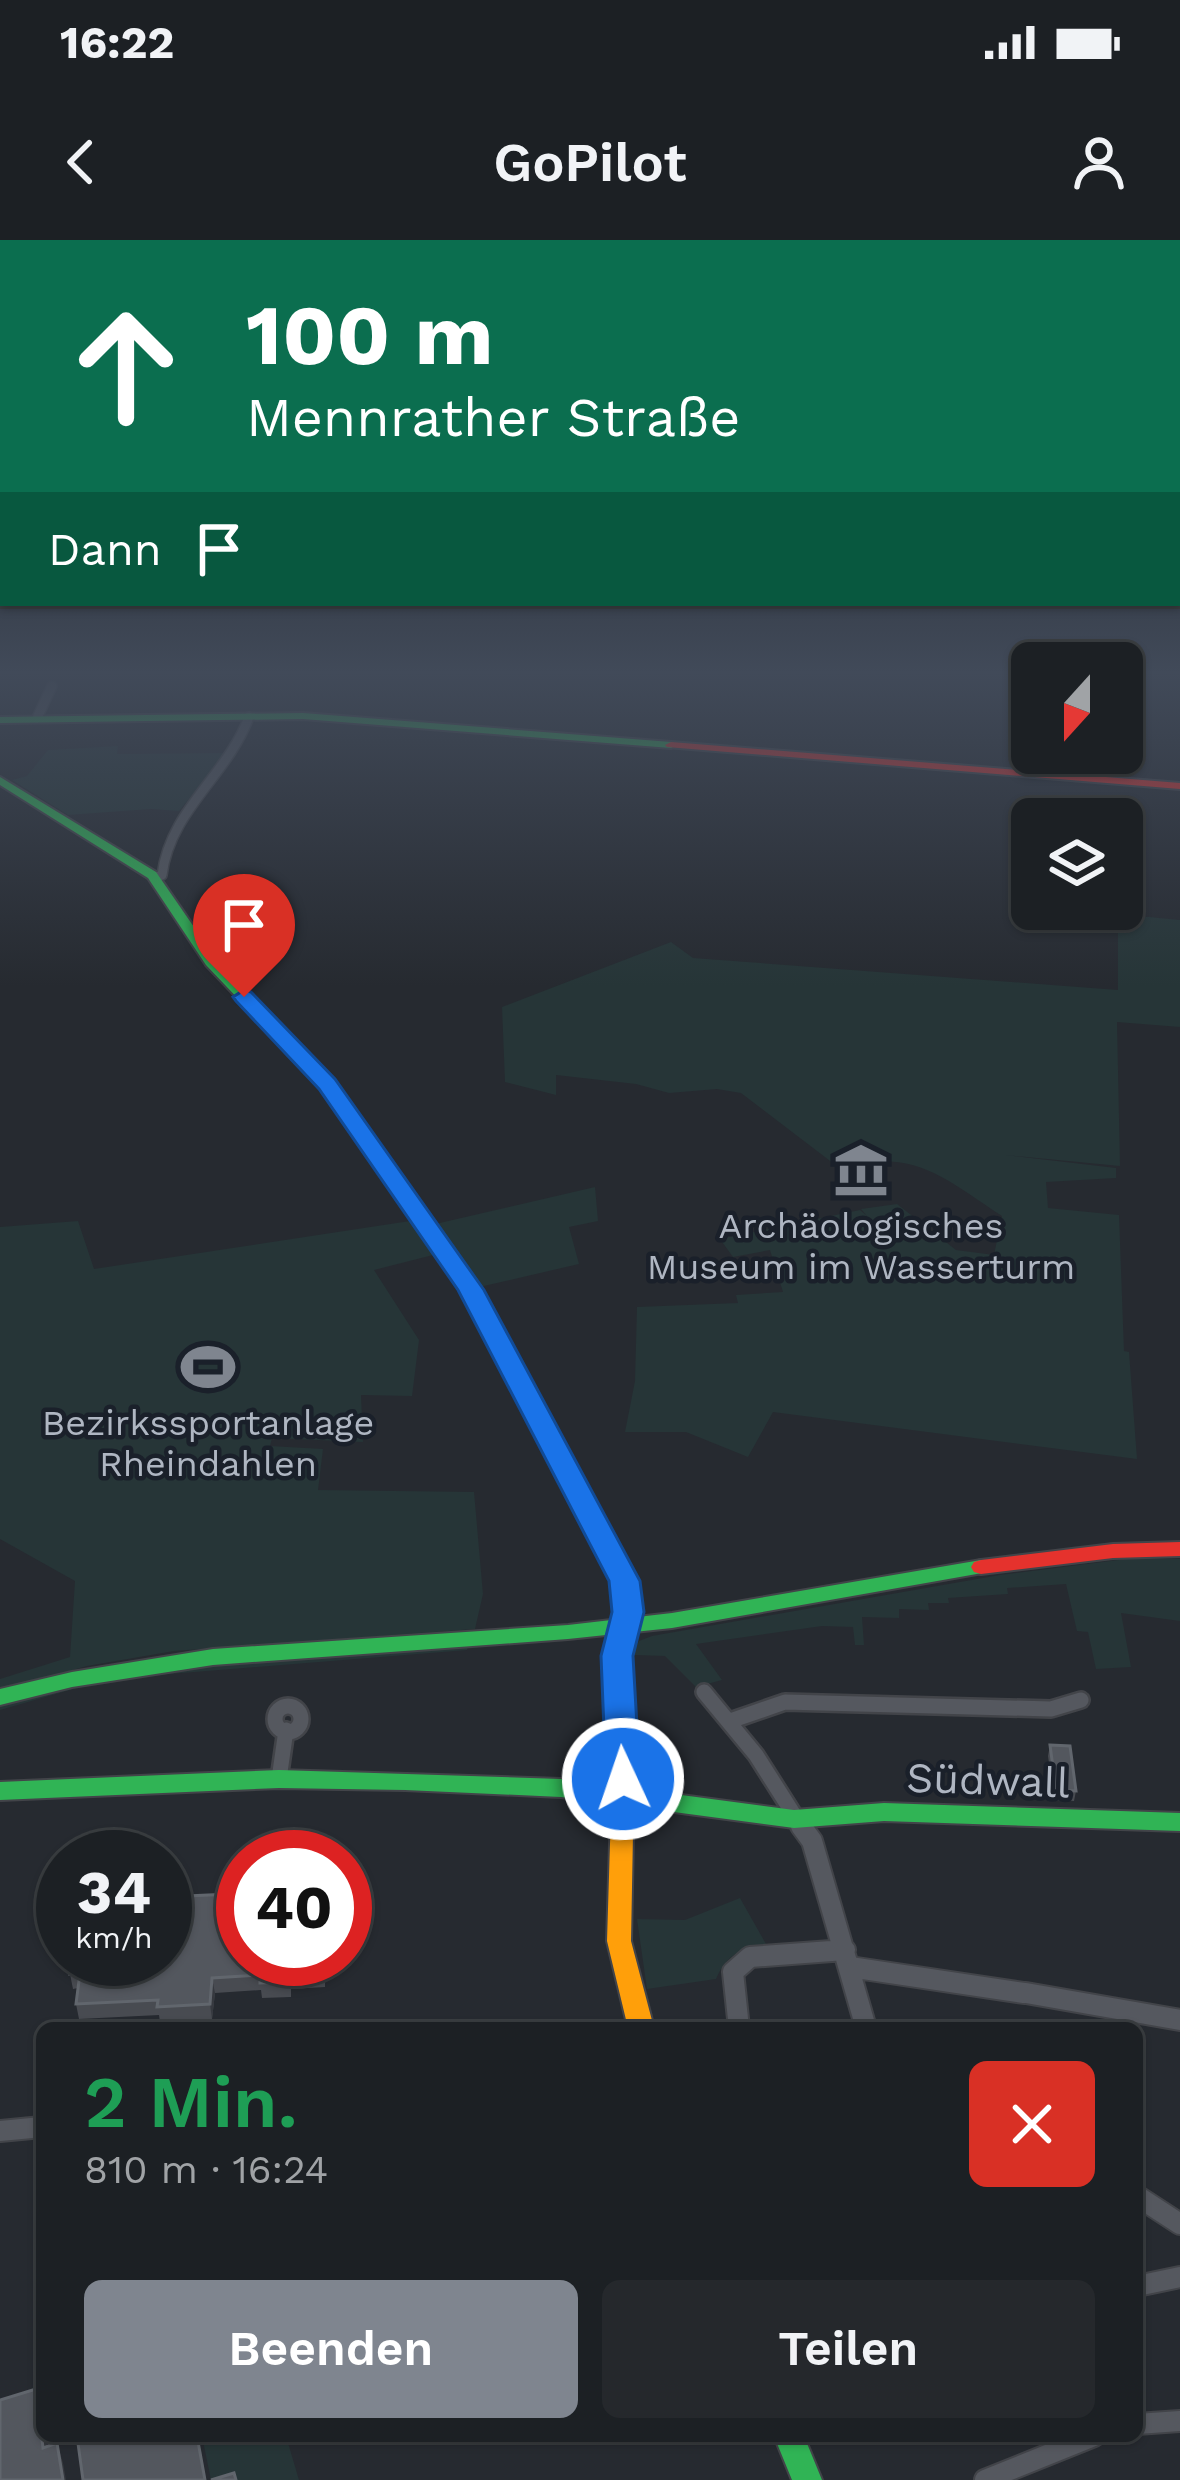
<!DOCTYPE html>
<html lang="de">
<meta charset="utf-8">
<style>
:root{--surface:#1c2024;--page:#25282c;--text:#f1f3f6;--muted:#a0a3a6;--line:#3a3e41;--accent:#7f858f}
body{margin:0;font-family:"Work Sans",sans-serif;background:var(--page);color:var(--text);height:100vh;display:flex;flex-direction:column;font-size:45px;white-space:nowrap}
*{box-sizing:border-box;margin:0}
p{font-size:39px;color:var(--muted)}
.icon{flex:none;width:66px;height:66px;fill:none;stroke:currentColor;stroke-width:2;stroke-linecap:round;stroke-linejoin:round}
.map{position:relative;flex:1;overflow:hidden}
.panel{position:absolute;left:36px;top:1782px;width:1107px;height:420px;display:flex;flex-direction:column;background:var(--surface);border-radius:18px;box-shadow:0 3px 9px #0004,0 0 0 3px var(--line)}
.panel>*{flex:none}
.top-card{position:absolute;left:0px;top:0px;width:1182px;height:366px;box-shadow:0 3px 9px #0004,0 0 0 3px var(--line);background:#0b6e4f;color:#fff;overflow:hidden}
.needle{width:78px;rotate:201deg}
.fabs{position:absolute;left:1011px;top:402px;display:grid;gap:24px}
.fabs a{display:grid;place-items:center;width:132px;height:132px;border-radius:18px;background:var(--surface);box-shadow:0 3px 9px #0004,0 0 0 3px var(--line);font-size:60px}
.speed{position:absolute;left:36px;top:1590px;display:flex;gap:24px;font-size:60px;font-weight:700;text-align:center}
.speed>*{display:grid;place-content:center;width:156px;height:156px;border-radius:50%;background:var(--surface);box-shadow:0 3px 9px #0004,0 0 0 3px var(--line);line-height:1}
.speed small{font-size:30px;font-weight:400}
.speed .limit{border:18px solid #d22;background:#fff;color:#111}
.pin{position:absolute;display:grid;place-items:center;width:102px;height:102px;color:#fff;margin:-123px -51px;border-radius:50% 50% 50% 0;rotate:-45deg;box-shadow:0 0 12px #0007}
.pin .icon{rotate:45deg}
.me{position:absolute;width:132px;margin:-66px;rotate:357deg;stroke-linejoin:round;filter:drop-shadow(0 0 9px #0008)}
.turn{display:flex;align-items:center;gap:42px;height:252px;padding:0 48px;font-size:54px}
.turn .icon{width:156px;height:156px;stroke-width:2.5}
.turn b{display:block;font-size:84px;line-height:102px}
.then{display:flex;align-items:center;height:114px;padding:0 48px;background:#0003;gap:24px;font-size:45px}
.round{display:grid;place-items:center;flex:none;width:126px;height:126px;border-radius:18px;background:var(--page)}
.summary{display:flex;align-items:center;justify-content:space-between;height:204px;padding:0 48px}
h1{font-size:72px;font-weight:600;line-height:90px;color:#1e9e55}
.cta{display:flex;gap:24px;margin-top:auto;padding:24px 48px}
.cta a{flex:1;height:138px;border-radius:18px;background:var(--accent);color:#fff;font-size:48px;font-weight:600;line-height:138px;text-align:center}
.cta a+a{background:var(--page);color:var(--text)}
.status{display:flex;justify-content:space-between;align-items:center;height:84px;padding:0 60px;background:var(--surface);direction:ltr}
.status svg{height:33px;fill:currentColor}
header{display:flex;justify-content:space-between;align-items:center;height:156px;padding:0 48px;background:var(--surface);font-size:54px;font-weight:600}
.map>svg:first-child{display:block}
.green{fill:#263537}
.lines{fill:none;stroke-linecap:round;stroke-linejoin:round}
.street-far2-casing{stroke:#424449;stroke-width:12}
.street-far1-casing{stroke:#424449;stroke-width:20}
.street-casing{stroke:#424449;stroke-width:24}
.fast-casing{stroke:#424449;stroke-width:4}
.slow-casing{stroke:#424449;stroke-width:4}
.jam-casing{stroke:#424449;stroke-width:4}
.street-far2{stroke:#55585f;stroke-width:9}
.street-far1{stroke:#55585f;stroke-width:15}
.street{stroke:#55585f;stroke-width:20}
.fast{fill:#30b455;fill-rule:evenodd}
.slow{fill:#ff9f0a;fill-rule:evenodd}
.jam{fill:#e5322d;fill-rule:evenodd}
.wall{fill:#484b51}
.shaded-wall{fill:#36393f}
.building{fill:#53575e;stroke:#61666d;stroke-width:3}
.route{fill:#1a73e8;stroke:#114b97;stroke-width:3}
.labels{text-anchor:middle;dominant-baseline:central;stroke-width:9;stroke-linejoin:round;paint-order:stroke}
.poi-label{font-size:36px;fill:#afb6c2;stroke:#1a202a}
.near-street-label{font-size:42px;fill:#afb6c2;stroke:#1a202a}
</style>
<div class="status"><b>16:22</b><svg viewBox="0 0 49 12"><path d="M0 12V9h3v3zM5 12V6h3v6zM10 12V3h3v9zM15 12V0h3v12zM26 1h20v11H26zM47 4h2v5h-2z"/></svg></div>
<header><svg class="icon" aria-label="back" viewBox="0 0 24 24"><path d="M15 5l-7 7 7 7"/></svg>GoPilot<svg class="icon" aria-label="person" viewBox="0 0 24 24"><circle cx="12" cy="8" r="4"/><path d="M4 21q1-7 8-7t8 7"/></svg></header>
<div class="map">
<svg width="1180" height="2240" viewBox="0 0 1180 2240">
<rect width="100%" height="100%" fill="#262a30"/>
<path class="green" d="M 118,506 L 117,514 L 227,513 L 179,571 L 151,569 L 68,575 L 12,540 L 27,536 L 48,510 Z
M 1118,674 L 1180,680 L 1180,787 L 1117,782 L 1120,926 L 1005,915 L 1116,928 L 1116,938 L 1046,942 L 1048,968 L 1119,975 L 1124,1111 L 1129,1112 L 1137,1219 L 773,1172 L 748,1217 L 686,1192 L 625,1192 L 635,1141 L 637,1067 L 738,1063 L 736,1055 L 783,1052 L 770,1010 L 733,1017 L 720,999 L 860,970 L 867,976 L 861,969 L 897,964 L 956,1010 L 994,1015 L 1002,976 C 940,935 915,909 838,927 L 741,853 L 717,849 L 669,853 L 636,844 L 556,835 L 556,855 L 505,842 L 502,767 L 671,702 L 693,718 L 1118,750 Z
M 595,947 L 598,981 L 569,987 L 579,1024 L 475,1048 L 431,985 Z
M 78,981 L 94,1029 L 410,981 L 433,1015 L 374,1030 L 419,1100 L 412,1156 L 361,1155 L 363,1202 L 272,1198 L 270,1206 L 323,1209 L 318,1250 L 474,1252 L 483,1354 L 475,1389 L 174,1411 L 87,1426 L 0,1450 L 0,1439 L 70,1417 L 75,1341 L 0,1299 L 0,987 Z
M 1134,1318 L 1180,1319 L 1180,1381 L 1121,1373 L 1131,1427 L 1096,1429 L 1088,1392 L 1077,1391 L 1066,1344 L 1007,1348 L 1008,1354 L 948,1358 L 949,1363 L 928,1363 L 929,1370 L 899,1369 L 899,1378 L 862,1377 L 864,1405 L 855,1405 L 853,1387 L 822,1386 L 696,1404 L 722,1440 L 696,1447 L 665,1416 L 635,1415 L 634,1410 L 639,1401 L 652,1396 L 1000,1335 Z
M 469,1405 L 467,1410 L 108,1439 L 0,1470 L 0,1464 C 155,1417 308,1415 469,1405 Z
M 740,1658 L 766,1704 C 740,1709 727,1714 716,1739 L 647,1749 L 637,1679 L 685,1680 Z
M 202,2196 L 286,2196 L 299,2240 L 211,2240 Z"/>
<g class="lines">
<defs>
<path id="street-far2" d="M 37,478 L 52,446
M 154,638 L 162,635 C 170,570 227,536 249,477"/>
<path id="street-far1" d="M 704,1452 L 756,1515 L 803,1589
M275 1479a13 13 0 1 1 26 0a13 13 0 1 1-26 0Z
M 730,1481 L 785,1462 L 1051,1469 L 1081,1460
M 279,1539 L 286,1490"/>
<path id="street" d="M 801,1586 L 812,1601 L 866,1788
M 850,1727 L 1024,1753
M 1026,1753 L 1180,1780
M 739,1788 L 733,1732 L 750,1717 L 845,1710
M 0,1891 L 42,1887
M 1137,1956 L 1180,1984
M 1137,2046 L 1180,2037
M 1137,2184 L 1180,2181
M 985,2240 L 1094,2196"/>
<path id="fast" d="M 303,473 L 671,502 L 677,505 L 671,508 L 303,479 L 0,483 L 0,477 Z
M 0,537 L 156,632 L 216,719 L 332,841 L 480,1050 L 605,1285 L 602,1290 L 588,1290 L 462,1050 L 322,847 L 206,725 L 148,638 L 0,545 Z
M 981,1320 L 988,1322 L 991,1327 L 988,1332 L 672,1388 L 568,1399 L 213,1425 L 72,1447 L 0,1465 L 0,1449 L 72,1432 L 213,1409 L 568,1385 L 672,1373 Z
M 279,1530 L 561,1539 L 794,1570 L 884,1563 L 1180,1573 L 1180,1591 L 884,1581 L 794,1588 L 561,1557 L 405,1550 L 279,1548 L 0,1560 L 0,1542 Z
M 774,2196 L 804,2196 L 822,2240 L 792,2240 Z"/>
<path id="slow" d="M 595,1278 L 602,1280 L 635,1341 L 638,1372 L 628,1416 L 634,1539 L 631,1701 L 654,1788 L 628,1788 L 607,1701 L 612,1539 L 606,1416 L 618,1372 L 615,1341 L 585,1285 L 588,1280 Z"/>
<path id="jam" d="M 671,502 L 1180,543 L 1180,549 L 667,507 L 665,505 Z
M 1180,1302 L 1180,1316 L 1113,1318 L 981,1334 L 974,1332 L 971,1327 L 974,1322 L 981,1320 L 1113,1304 Z"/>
</defs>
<use href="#street-far2" class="street-far2-casing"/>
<use href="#street-far1" class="street-far1-casing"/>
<use href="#street" class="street-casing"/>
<use href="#fast" class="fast-casing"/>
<use href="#slow" class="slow-casing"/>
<use href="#jam" class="jam-casing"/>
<use href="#street-far2" class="street-far2"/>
<use href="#street-far1" class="street-far1"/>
<use href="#street" class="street"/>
<use href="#fast" class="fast"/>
<use href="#slow" class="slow"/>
<use href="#jam" class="jam"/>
</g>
<path class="wall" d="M 1050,1505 L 1076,1551 L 1074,1561 L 1054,1560 L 1048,1516 Z
M 243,1719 L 325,1719 L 325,1747 L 291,1749 L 291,1757 L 262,1758 L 261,1750 L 215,1753 L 212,1779 L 160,1782 L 159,1775 L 79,1779 L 76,1764 L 78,1748 L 73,1749 L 70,1734 Z"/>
<path class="shaded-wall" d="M 212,1738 L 215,1753 L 212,1779 L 210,1764 Z
M 36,2149 L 42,2168 L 42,2196 L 46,2196 L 50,2228 L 43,2208 Z
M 57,2203 L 63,2223 L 66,2240 L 63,2240 Z"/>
<path class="building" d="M 1050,1505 L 1070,1506 L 1076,1551 L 1056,1550 Z
M 231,1636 L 243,1636 L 243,1719 L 324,1719 L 323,1732 L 289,1734 L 289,1742 L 260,1743 L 260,1735 L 212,1738 L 210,1764 L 157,1767 L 158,1760 L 76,1764 L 80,1733 L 70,1734 L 72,1719 L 165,1719 L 165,1657 L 230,1654 Z
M 36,2149 L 43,2208 L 57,2203 L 63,2240 L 0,2240 L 0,2160 Z
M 77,2196 L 197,2196 L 205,2240 L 83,2240 Z
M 234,2233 L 236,2240 L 211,2240 Z"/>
<linearGradient id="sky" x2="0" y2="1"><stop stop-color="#15171a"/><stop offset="0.58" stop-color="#414a59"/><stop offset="1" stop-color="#414a59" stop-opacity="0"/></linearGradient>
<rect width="1180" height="746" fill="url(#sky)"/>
<path class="route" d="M 244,750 L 251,752 L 335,839 L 484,1050 L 640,1341 L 644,1372 L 633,1416 L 640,1539 L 635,1548 L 623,1552 L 611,1548 L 606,1539 L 601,1416 L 612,1372 L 609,1341 L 458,1050 L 319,849 L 236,761 L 233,757 Z"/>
<defs>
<symbol id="museum-bare" viewBox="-9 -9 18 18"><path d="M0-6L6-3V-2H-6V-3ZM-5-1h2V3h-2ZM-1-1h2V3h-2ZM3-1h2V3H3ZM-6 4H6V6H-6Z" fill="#7f858f" stroke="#1a202a" stroke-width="2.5" paint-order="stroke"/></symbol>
<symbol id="stadium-bare" viewBox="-9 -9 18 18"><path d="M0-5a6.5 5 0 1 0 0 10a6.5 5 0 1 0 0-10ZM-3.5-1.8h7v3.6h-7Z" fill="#7f858f" stroke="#1a202a" stroke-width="2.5" paint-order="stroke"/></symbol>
</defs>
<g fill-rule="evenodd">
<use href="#museum-bare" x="823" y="892" width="76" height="76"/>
<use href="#stadium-bare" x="170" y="1089" width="76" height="76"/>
</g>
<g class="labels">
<g class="poi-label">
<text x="861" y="986">Archäologisches<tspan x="861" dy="41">Museum im Wasserturm</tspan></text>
<text x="208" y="1183">Bezirkssportanlage<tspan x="208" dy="41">Rheindahlen</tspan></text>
</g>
<g class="near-street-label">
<text transform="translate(988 1540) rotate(2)">Südwall</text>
</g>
</g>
</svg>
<div class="fabs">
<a><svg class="needle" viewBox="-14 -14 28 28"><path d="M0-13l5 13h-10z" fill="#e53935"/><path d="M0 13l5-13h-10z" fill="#a0a3a6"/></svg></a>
<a><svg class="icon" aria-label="layers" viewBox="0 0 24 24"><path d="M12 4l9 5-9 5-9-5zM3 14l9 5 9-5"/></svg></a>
</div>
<div class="speed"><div>34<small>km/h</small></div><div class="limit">40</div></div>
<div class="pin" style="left:244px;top:757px;background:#d93025"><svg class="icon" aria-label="arrive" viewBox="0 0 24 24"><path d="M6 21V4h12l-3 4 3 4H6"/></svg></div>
<svg class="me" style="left:623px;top:1539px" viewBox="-20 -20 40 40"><circle r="17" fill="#1a73e8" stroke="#fff" stroke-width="3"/><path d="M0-11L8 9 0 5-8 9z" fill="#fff"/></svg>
<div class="top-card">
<div class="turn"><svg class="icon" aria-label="ahead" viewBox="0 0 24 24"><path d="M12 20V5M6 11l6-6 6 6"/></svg><div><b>100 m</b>Mennrather Straße</div></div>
<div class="then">Dann<svg class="icon" aria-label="arrive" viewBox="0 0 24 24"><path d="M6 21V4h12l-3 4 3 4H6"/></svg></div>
</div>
<section class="panel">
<div class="summary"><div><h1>2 Min.</h1><p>810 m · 16:24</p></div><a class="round" style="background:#d93025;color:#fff"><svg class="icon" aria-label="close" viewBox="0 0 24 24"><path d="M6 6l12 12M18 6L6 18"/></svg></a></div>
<div class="cta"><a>Beenden</a><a>Teilen</a></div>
</section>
</div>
